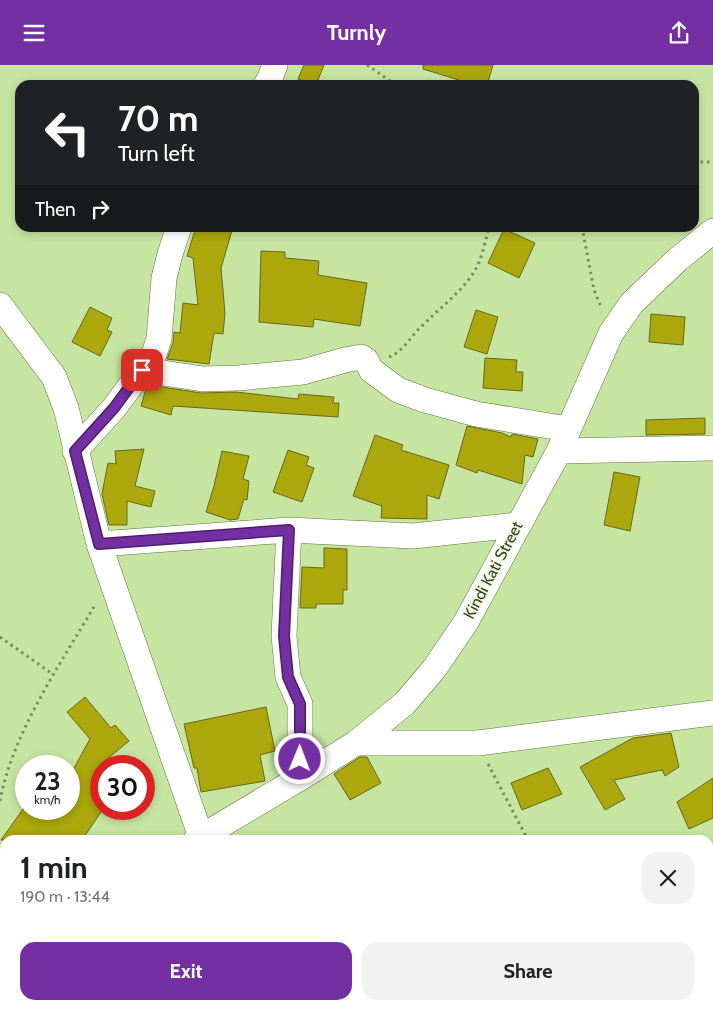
<!DOCTYPE html>
<meta charset="utf-8">
<style>
:root{--surface:#fff;--page:#f2f2f2;--text:#202124;--muted:#757577;--accent:#742fa3}
body{margin:0;font-family:Cabin,sans-serif;background:var(--page);color:var(--text);height:100vh;display:flex;flex-direction:column;font-size:19px;white-space:nowrap}
*{box-sizing:border-box;margin:0}
p{font-size:16px;color:var(--muted)}
.icon{flex:none;width:28px;height:28px;fill:none;stroke:currentColor;stroke-width:2;stroke-linecap:round;stroke-linejoin:round}
.map{position:relative;flex:1;overflow:hidden}
.side{position:absolute;left:0px;top:770px;width:714px;height:175px;display:flex;flex-direction:column;background:var(--surface);border-radius:15px 15px 0 0;box-shadow:0 2px 8px #0003}
.side>*{flex:none}
.guide{position:absolute;left:15px;top:15px;width:684px;height:152px;border-radius:15px;box-shadow:0 2px 8px #0003;background:#202124;color:#fff;overflow:hidden}
.speed{position:absolute;left:15px;top:690px;display:flex;gap:10px;font-size:25px;font-weight:700;text-align:center}
.speed>*{display:grid;place-content:center;width:65px;height:65px;border-radius:50%;background:var(--surface);box-shadow:0 2px 8px #0003;line-height:1}
.speed small{font-size:12px;font-weight:400}
.speed .limit{border:8px solid #d22;background:#fff;color:#111}
.pin{position:absolute;display:grid;place-items:center;width:42px;height:42px;color:#fff;margin:-21px;border-radius:10px;box-shadow:0 2px 8px #0006}
.me{position:absolute;width:55px;margin:-28px;rotate:1deg;stroke-linejoin:round;filter:drop-shadow(0 0 4px #0008)}
.turn{display:flex;align-items:center;gap:18px;height:105px;padding:0 20px;font-size:22px}
.turn .icon{width:65px;height:65px;stroke-width:2.5}
.turn b{display:block;font-size:35px;line-height:42px}
.then{display:flex;align-items:center;height:48px;padding:0 20px;background:#0003;gap:10px;font-size:19px}
.round{display:grid;place-items:center;flex:none;width:52px;height:52px;border-radius:15px;background:var(--page)}
.head{display:flex;align-items:center;justify-content:space-between;height:85px;padding:0 20px}
h1{font-size:30px;font-weight:700;line-height:38px}
.action{display:flex;gap:10px;margin-top:auto;padding:10px 20px}
.action a{flex:1;height:58px;border-radius:15px;background:var(--accent);color:#fff;font-size:20px;font-weight:700;line-height:58px;text-align:center}
.action a+a{background:var(--page);color:var(--text)}
header{display:flex;justify-content:space-between;align-items:center;height:65px;padding:0 20px;background:var(--accent);color:#fff;font-size:22px;font-weight:700}
.map>svg:first-child{display:block}
.building{fill:#aba70c;stroke:#69671b}
.lines{fill:none;stroke-linecap:round;stroke-linejoin:round}
.minor-casing{stroke:#5d7838;stroke-width:26}
.path{stroke:#788d5e;stroke-width:3;stroke-dasharray:2.5 4;stroke-linecap:butt}
.minor{stroke:#fff;stroke-width:25}
.route-casing{stroke:#4b1f6a;stroke-width:12}
.route{stroke:#742fa3;stroke-width:9}
.labels{text-anchor:middle;dominant-baseline:central;stroke-width:4;stroke-linejoin:round;paint-order:stroke}
.street-label{font-size:16px;fill:#333f23;stroke:#f1fee3}
</style>
<header><svg class="icon" aria-label="menu" viewBox="0 0 24 24"><path d="M4 6h16M4 12h16M4 18h16"/></svg>Turnly<svg class="icon" aria-label="share" viewBox="0 0 24 24"><path d="M12 15V3M7 8l5-5 5 5M5 13v7h14v-7"/></svg></header>
<div class="map">
<svg width="713" height="945" viewBox="0 0 713 945">
<rect width="100%" height="100%" fill="#c6e5a1"/>
<path class="building" d="M 304,0 L 324,0 L 316,20 L 298,14 Z
M 423,0 L 493,0 L 487,20 L 475,20 L 423,4 Z
M 196,162 L 233,162 L 221,203 L 225,248 L 223,269 L 214,268 L 209,299 L 167,294 L 173,278 L 174,267 L 180,268 L 183,238 L 198,240 L 193,193 L 187,191 Z
M 504,164 L 535,178 L 519,213 L 488,198 Z
M 261,186 L 285,187 L 285,193 L 319,196 L 318,210 L 367,218 L 360,261 L 314,254 L 313,262 L 259,257 Z
M 90,242 L 112,253 L 107,265 L 112,267 L 100,291 L 72,277 Z
M 476,245 L 498,252 L 487,289 L 464,282 Z
M 651,249 L 685,252 L 683,280 L 649,277 Z
M 485,293 L 517,295 L 516,307 L 523,307 L 522,326 L 483,323 Z
M 149,320 L 201,328 L 236,327 L 298,334 L 299,329 L 334,332 L 333,338 L 339,338 L 338,352 L 173,341 L 171,350 L 141,341 L 146,324 Z
M 705,353 L 705,369 L 646,370 L 646,355 Z
M 467,361 L 502,368 L 511,372 L 512,369 L 538,374 L 533,392 L 525,390 L 522,419 L 478,405 L 477,408 L 456,400 Z
M 375,370 L 403,380 L 401,385 L 449,400 L 439,434 L 427,430 L 427,454 L 381,453 L 382,441 L 353,431 Z
M 144,384 L 135,421 L 155,426 L 151,442 L 127,436 L 127,460 L 109,460 L 102,429 L 108,398 L 116,399 L 115,386 Z
M 288,385 L 309,392 L 306,400 L 314,403 L 302,437 L 273,427 Z
M 222,386 L 249,391 L 243,414 L 249,416 L 247,435 L 244,434 L 238,454 L 230,455 L 206,447 L 214,421 Z
M 614,407 L 640,412 L 630,466 L 604,460 Z
M 324,483 L 347,484 L 347,525 L 343,525 L 343,539 L 316,539 L 316,543 L 300,543 L 302,502 L 324,503 Z
M 85,632 L 111,663 L 115,660 L 129,676 L 101,699 L 101,747 L 82,775 L 1,775 L 23,744 L 69,744 L 69,712 L 90,674 L 67,647 Z
M 266,642 L 275,686 L 260,690 L 265,716 L 201,727 L 197,703 L 194,703 L 184,659 Z
M 671,668 L 679,702 L 665,711 L 662,705 L 614,715 L 625,734 L 605,745 L 580,702 L 633,673 Z
M 360,692 L 367,692 L 381,718 L 350,735 L 334,709 Z
M 548,703 L 562,729 L 522,745 L 511,718 Z
M 713,713 L 713,753 L 689,764 L 677,737 Z"/>
<g class="lines">
<defs>
<path id="minor" d="M 266,20 L 270,13 L 275,0
M 0,240 L 54,312 L 66,343 L 99,479 L 201,772
M 143,305 L 203,314 L 238,313 L 303,307 L 345,295 L 361,292 L 366,295 L 371,305 L 398,325 L 425,335 L 476,349 L 568,364
M 75,386 L 114,343 L 154,289 L 159,274 L 164,213 L 170,189 L 179,162
M 559,386 L 713,383
M 289,465 L 284,571 L 288,612 L 300,639 L 300,713
M 99,479 L 289,465 L 413,471 L 517,460
M 356,678 L 478,678 L 713,648
M 196,775 L 300,713 L 356,678 L 405,638 L 434,604 L 466,557 L 559,386 L 611,268 L 632,238 L 677,195 L 713,166
M 0,903 L 5,900
M 205,940 L 207,945
M 640,945 L 649,941 L 657,945"/>
</defs>
<use href="#minor" class="minor-casing"/>
<path class="path" d="M 367,0 L 396,20
M 694,97 L 713,97
M 582,162 L 594,225 L 601,242
M 389,292 C 403,287 410,272 420,263 C 438,244 460,229 474,207 C 482,195 485,176 489,162
M 0,572 L 54,610
M 488,699 L 528,775
M 0,736 C 12,669 61,598 95,540"/>
<use href="#minor" class="minor"/>
</g>
<g class="lines">
<defs>
<path id="route" d="M 142,305 L 114,343 L 75,386 L 99,479 L 289,465 L 284,571 L 288,612 L 300,639 L 300,694"/>
</defs>
<use href="#route" class="route-casing"/>
<use href="#route" class="route"/>
</g>
<g class="labels">
<g class="street-label">
<text transform="translate(493 505) rotate(-62)">Kindi Kati Street</text>
</g>
</g>
</svg>
<div class="speed"><div>23<small>km/h</small></div><div class="limit">30</div></div>
<div class="pin" style="left:142px;top:305px;background:#d93025"><svg class="icon" aria-label="arrive" viewBox="0 0 24 24"><path d="M6 21V4h12l-3 4 3 4H6"/></svg></div>
<svg class="me" style="left:300px;top:694px" viewBox="-20 -20 40 40"><circle r="17" fill="#742fa3" stroke="#fff" stroke-width="3"/><path d="M0-11L8 9 0 5-8 9z" fill="#fff"/></svg>
<div class="guide">
<div class="turn"><svg class="icon" aria-label="left" viewBox="0 0 24 24"><path d="M17 20v-9H6M10 6l-5 5 5 5"/></svg><div><b>70 m</b>Turn left</div></div>
<div class="then">Then<svg class="icon" aria-label="right" viewBox="0 0 24 24"><path d="M7 20v-9h11M14 6l5 5-5 5"/></svg></div>
</div>
<section class="side">
<div class="head"><div><h1>1 min</h1><p>190 m · 13:44</p></div><a class="round"><svg class="icon" aria-label="close" viewBox="0 0 24 24"><path d="M6 6l12 12M18 6L6 18"/></svg></a></div>
<div class="action"><a>Exit</a><a>Share</a></div>
</section>
</div>
